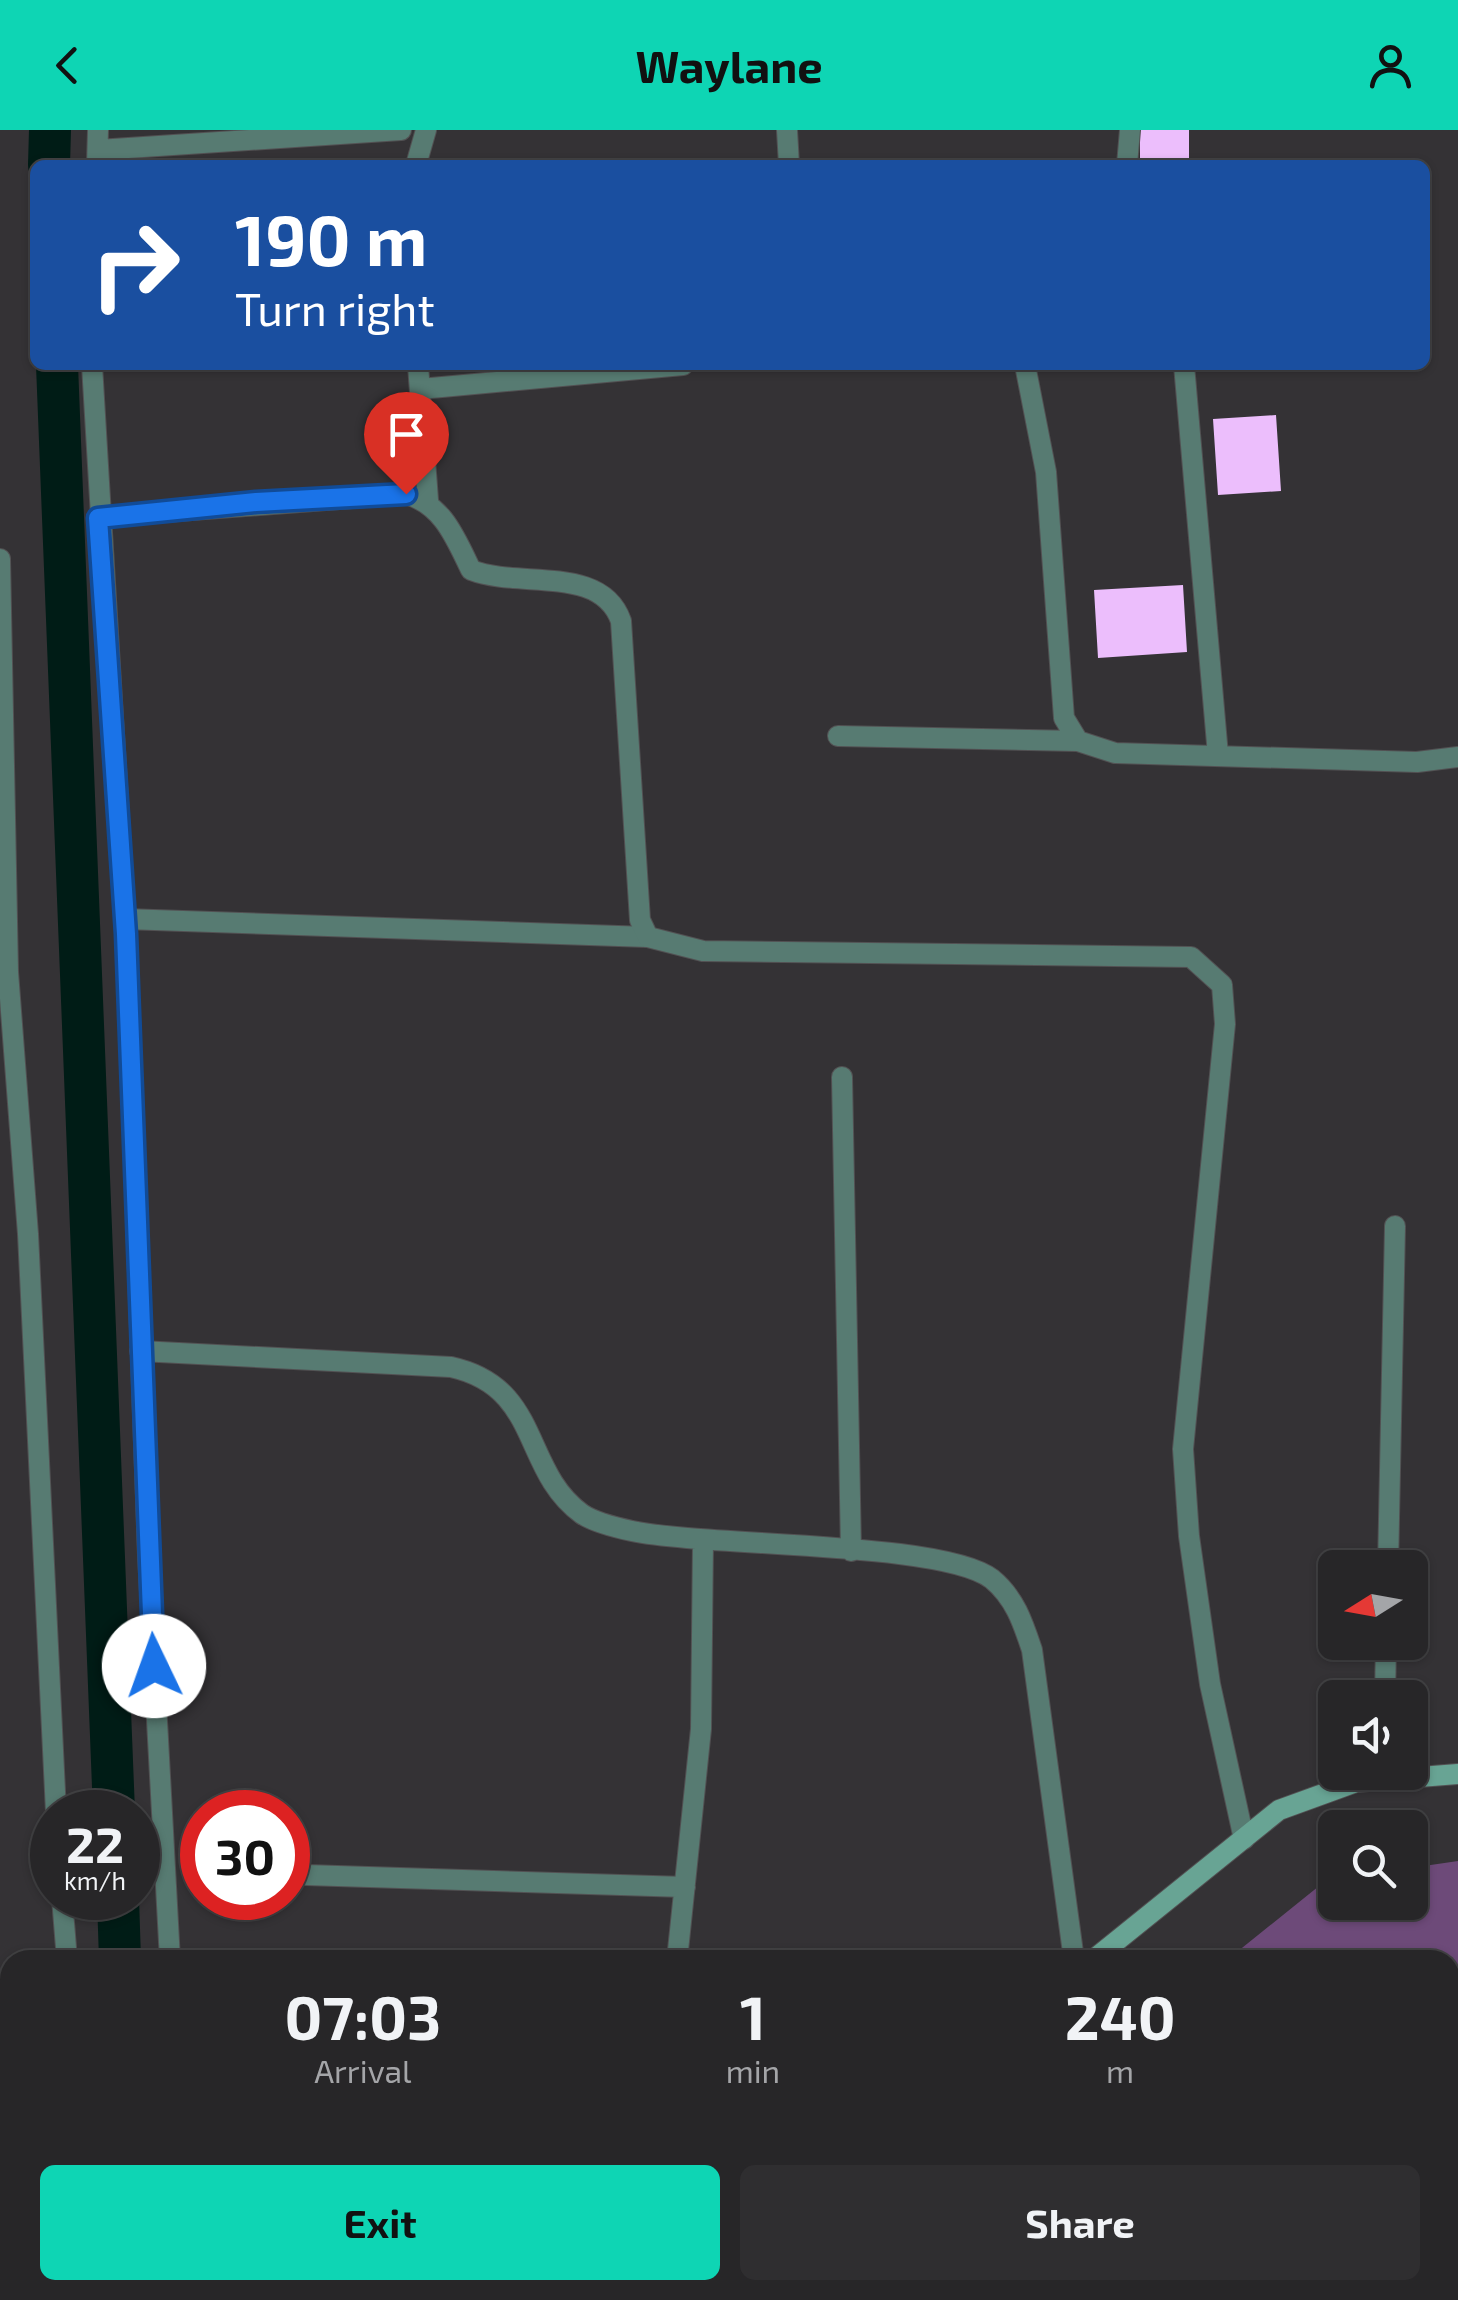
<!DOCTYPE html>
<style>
:root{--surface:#272628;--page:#2f2e30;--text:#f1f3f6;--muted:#a4a5a8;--line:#434345;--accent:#0ed5b4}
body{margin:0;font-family:"Exo 2",sans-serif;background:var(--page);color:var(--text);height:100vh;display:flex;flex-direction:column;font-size:38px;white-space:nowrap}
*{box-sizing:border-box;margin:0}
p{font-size:32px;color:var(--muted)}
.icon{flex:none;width:55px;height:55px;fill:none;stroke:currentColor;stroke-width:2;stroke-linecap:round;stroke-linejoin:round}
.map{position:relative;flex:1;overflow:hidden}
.details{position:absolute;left:0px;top:1820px;width:1460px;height:350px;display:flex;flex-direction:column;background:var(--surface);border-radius:30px 30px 0 0;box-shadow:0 2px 8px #0004,0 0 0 2px var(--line)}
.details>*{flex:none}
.top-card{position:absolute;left:30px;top:30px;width:1400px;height:210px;border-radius:15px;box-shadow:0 2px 8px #0004,0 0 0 2px var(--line);background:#1a4fa0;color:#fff;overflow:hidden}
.needle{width:65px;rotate:259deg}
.controls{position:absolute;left:1318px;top:1420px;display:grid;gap:20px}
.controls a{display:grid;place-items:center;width:110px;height:110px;border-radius:15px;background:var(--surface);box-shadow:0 2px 8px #0004,0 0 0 2px var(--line);font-size:50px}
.speed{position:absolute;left:30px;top:1660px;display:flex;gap:20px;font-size:50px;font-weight:700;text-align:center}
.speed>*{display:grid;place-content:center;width:130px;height:130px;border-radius:50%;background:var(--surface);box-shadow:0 2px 8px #0004,0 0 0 2px var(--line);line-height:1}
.speed small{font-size:25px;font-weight:400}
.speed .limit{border:15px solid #d22;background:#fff;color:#111}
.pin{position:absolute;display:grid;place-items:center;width:85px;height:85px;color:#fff;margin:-102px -42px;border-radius:50% 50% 50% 0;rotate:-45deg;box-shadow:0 0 10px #0007}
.pin .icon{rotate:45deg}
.me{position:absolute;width:110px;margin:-55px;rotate:357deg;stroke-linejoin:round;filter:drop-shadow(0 0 8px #0008)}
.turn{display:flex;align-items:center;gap:35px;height:210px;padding:0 40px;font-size:45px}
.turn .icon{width:130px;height:130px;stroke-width:2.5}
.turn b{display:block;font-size:70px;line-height:85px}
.eta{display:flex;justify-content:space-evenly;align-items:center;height:170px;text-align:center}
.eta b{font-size:60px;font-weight:700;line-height:70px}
.cta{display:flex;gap:20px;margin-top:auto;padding:20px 40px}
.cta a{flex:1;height:115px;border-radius:15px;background:var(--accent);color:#111;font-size:40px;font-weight:700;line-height:115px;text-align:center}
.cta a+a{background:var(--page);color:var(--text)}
header{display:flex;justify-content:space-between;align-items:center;height:130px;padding:0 40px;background:var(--accent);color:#111;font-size:45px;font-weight:700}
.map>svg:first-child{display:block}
.green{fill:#6d4a79}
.water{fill:#001c16}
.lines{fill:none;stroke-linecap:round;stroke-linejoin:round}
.canal{stroke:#001c16;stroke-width:42}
.building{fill:#ecbefc}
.lane-casing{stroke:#525153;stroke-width:22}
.street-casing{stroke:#525153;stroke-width:22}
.secondary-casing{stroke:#525153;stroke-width:22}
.lane{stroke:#577b72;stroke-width:20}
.street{stroke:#577b72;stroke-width:20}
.secondary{stroke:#68a494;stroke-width:20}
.route-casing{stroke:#114b97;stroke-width:25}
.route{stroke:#1a73e8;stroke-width:18}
</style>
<header><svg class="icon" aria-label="back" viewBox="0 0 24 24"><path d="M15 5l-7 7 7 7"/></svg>Waylane<svg class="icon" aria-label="person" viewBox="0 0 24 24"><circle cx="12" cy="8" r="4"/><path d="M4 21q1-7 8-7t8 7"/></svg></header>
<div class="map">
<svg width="1458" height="2170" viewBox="0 0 1458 2170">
<rect width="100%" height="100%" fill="#343235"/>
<path class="green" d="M 1458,1731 L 1458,2071 L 1450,2073 L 1450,1830 L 1227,1830 L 1324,1752 L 1335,1750 L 1335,1772 L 1410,1772 L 1410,1738 Z
M 880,2160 L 1056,2160 L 1010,2170 L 882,2170 Z"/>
<path class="water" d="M 204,2160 L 626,2160 L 622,2170 L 205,2170 Z"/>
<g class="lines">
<path class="canal" d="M 49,35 L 50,0
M 57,235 L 114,1682
M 118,1768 L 120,1830
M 133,2160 L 133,2170"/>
</g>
<path class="building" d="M 1140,0 L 1189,0 L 1189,35 L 1140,35 Z
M 1276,285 L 1281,361 L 1218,365 L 1213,289 Z
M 1183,455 L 1187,522 L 1098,528 L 1094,460 Z"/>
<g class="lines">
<defs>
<path id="lane" d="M 125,789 L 648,807"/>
<path id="street" d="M 787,0 L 789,35
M 98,20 L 401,0
M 97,35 L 98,0
M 416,35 L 426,0
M 1127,35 L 1130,0
M 92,235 L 126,805 L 148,1425 L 170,1830
M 418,235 L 428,370
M 1025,235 L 1046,342 L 1064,588 L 1078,611 L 1115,623 L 1417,632 L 1458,627
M 1184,235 L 1218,625
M 420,259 L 683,235
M 98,387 L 406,364 C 443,375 455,407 471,440 C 520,459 601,434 621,491 L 640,790 L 648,807 L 703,821 L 1191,827 L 1222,855 L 1225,894 L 1183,1319 L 1189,1406 L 1210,1554 L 1244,1709
M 0,429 L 8,842 L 28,1104 L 56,1682
M 838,606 L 1078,611
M 842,947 L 851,1421
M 140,1221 L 451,1237 C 542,1257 521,1340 582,1384 C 594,1392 618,1398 632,1401 C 708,1417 943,1411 992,1449 C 1015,1468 1023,1493 1032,1520 L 1074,1830
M 1388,1438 L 1395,1096
M 1385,1568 L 1386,1512
M 306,1745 L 685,1757
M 62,1768 L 67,1830
M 677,1830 L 701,1599 L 703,1410
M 1450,2097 L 1458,2096
M 73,2160 L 73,2170
M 188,2160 L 188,2170
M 1239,2160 L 1241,2170
M 642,2170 L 643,2160
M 1117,2170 L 1151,2160"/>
<path id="secondary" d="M 1093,1830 L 1279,1680 L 1356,1652 L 1458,1644
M 668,2170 L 681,2160"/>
</defs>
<use href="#lane" class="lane-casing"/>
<use href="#street" class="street-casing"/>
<use href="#secondary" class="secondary-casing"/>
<use href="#lane" class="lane"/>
<use href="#street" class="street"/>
<use href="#secondary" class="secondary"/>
</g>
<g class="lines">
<defs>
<path id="route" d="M 154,1536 L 126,804 L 98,388 L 256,372 L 406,364"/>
</defs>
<use href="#route" class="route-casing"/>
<use href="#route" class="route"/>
</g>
</svg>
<div class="controls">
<a><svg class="needle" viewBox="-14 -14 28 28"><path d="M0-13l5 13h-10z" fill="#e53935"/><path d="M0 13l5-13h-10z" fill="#a4a5a8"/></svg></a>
<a><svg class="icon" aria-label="sound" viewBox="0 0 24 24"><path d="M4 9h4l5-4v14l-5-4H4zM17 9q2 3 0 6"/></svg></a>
<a><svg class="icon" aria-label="search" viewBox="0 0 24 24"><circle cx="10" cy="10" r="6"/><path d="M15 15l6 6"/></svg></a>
</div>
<div class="speed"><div>22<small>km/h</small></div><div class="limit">30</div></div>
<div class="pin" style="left:406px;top:364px;background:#d93025"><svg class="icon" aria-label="arrive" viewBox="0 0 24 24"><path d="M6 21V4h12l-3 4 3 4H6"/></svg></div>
<svg class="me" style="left:154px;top:1536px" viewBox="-20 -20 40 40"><circle r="19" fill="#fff"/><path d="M0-13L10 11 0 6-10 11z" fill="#1a73e8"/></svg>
<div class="top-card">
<div class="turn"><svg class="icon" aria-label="right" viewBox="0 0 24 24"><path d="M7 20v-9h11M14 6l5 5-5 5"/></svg><div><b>190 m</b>Turn right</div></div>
</div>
<section class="details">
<div class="eta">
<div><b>07:03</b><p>Arrival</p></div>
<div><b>1</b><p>min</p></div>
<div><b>240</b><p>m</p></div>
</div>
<div class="cta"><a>Exit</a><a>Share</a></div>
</section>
</div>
